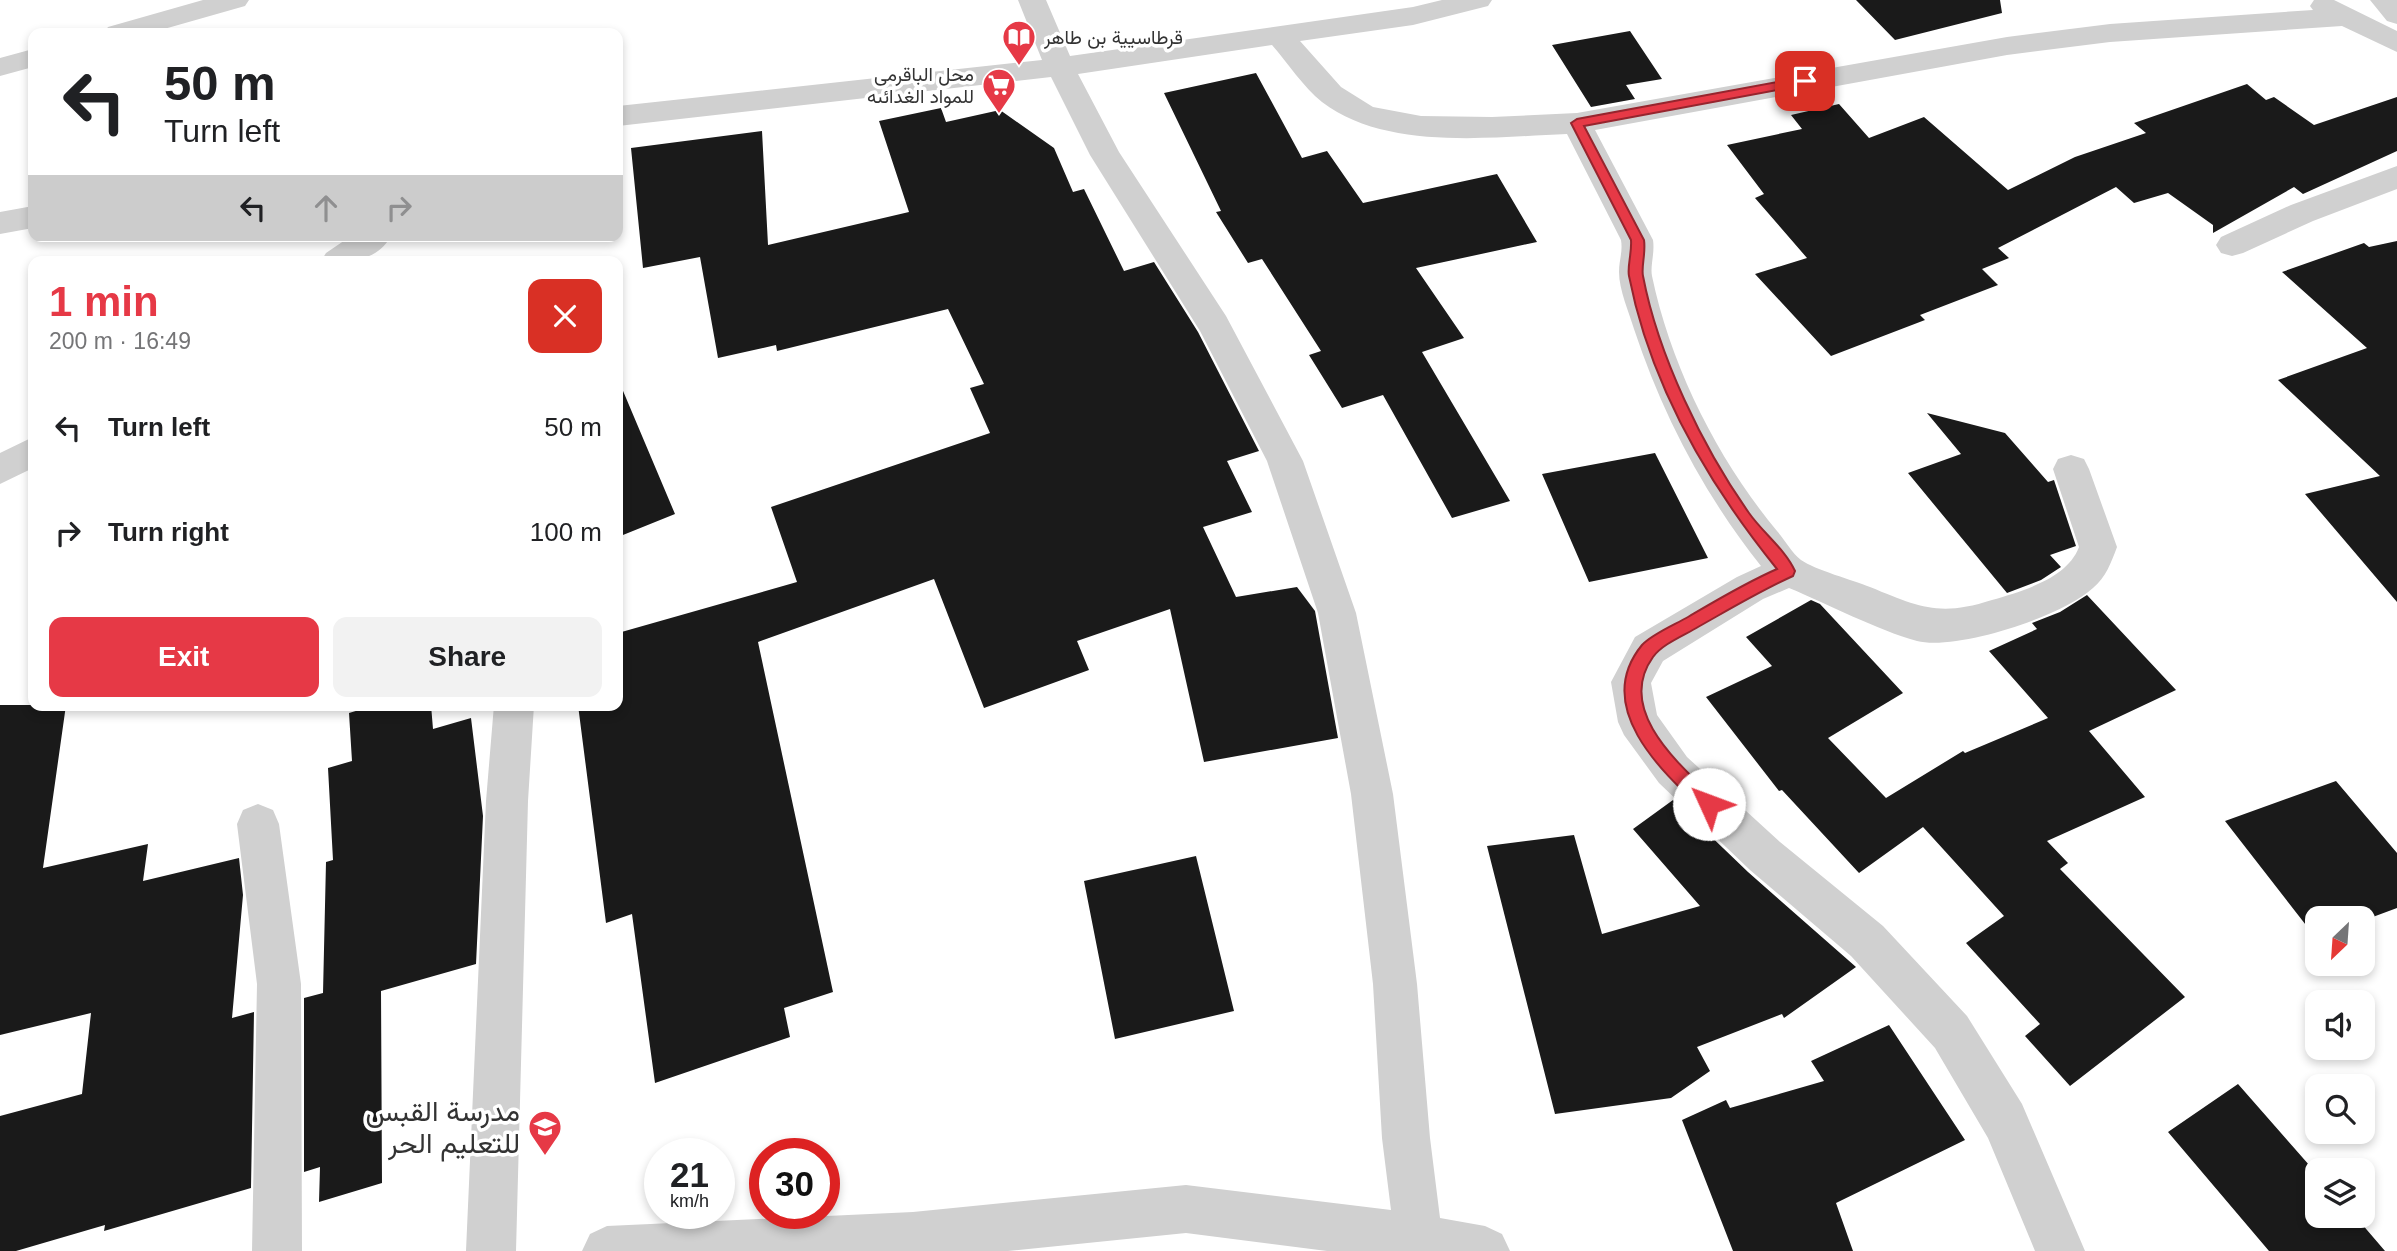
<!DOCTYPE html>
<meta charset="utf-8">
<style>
:root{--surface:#fff;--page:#f2f2f2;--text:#202124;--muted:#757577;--accent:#e63946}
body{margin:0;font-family:Arial,Vazirmatn,sans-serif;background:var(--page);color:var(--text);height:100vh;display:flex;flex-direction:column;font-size:26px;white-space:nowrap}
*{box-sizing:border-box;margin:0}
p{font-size:23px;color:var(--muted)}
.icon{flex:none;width:38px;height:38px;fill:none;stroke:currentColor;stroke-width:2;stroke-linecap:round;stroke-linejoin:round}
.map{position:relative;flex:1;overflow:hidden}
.panel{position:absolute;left:28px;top:256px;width:595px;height:455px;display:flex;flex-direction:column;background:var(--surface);border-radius:14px;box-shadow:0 4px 10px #0003}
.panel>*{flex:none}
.banner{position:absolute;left:28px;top:28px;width:595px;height:214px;border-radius:14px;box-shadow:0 4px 10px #0003;background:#fff;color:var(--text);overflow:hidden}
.needle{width:46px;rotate:205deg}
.fabs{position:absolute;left:2305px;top:906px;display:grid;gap:14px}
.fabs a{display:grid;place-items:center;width:70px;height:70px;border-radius:14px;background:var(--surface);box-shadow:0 4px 10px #0003;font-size:35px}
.speed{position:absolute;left:644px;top:1138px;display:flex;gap:14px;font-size:35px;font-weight:700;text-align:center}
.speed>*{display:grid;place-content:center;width:91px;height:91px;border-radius:50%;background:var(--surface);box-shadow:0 4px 10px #0003;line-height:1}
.speed small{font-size:18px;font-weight:400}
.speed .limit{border:10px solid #d22;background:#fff;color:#111}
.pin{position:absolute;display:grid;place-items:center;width:60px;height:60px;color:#fff;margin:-30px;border-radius:14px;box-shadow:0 4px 10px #0006}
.me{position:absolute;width:77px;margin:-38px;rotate:313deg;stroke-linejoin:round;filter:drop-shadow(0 0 5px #0008)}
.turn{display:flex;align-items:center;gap:24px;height:147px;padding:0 21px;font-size:32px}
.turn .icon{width:91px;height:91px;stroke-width:2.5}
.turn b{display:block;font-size:49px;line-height:60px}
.lanes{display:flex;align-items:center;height:66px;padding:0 21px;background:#0003;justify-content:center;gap:35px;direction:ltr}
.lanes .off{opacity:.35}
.round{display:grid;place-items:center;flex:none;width:74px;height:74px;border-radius:14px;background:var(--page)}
.headline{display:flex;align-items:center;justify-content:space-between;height:119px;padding:0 21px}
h1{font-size:42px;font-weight:700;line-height:52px;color:var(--accent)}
.primary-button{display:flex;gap:14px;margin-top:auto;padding:14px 21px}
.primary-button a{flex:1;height:80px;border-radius:14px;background:var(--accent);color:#fff;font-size:28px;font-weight:700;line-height:80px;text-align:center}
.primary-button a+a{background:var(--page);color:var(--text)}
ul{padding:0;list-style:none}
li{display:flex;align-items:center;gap:21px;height:105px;padding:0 21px}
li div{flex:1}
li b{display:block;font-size:26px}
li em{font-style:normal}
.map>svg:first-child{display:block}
.building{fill:#1a1a1a}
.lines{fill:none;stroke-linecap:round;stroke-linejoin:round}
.minor{fill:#d0d0d0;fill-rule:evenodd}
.route{fill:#e63946;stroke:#96252e;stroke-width:2}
.labels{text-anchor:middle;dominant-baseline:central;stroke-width:7;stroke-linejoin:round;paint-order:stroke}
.far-poi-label{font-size:19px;fill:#333;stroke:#fff;text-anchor:start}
.near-poi-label{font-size:28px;fill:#333;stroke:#fff;text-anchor:end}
</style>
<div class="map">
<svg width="2397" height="1251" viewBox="0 0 2397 1251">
<rect width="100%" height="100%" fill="#fff"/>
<path class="building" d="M 1856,0 L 2000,0 L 2002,13 L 1895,40 Z
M 1630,31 L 1662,79 L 1626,85 L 1635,99 L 1591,107 L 1552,45 Z
M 1256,73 L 1302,158 L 1327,151 L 1363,203 L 1497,174 L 1537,242 L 1416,268 L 1464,338 L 1422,352 L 1510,501 L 1452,518 L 1383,395 L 1342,408 L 1309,355 L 1321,351 L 1262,259 L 1248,263 L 1216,212 L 1221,211 L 1164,93 Z
M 2247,84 L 2266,100 L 2274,97 L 2314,125 L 2397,97 L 2397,151 L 2303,194 L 2294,187 L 2213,233 L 2213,225 L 2168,193 L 2134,203 L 2116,187 L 1998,248 L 2009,258 L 1982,269 L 1998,285 L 1920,315 L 1925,320 L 1831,356 L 1755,274 L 1807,258 L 1755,198 L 1764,194 L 1727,145 L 1802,129 L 1791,115 L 1839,104 L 1869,138 L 1924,117 L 2008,190 L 2075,157 L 2146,133 L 2134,123 Z
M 941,108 L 946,122 L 1000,110 L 1054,148 L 1073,192 L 1084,189 L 1124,271 L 1154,262 L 1198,332 L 1259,451 L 1227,461 L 1252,512 L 1203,527 L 1236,597 L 1297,587 L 1315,611 L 1338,738 L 1204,762 L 1170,609 L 1077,641 L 1089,670 L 984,708 L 934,579 L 758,642 L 833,992 L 784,1008 L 790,1037 L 655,1083 L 632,914 L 606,923 L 578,705 L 618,705 L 618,633 L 797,582 L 771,507 L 990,433 L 970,388 L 984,384 L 948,309 L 777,351 L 776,345 L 718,358 L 700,257 L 643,268 L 631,148 L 762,131 L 768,245 L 909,212 L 879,121 Z
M 2397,241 L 2397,602 L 2305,494 L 2380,476 L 2278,380 L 2367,348 L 2282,272 L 2364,243 L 2369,247 Z
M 618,379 L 675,514 L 618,537 Z
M 1927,413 L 2005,433 L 2048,482 L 2054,480 L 2076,546 L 2050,555 L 2061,567 L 2041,580 L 2007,593 L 1908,473 L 1961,454 Z
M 1655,453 L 1708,558 L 1589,582 L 1542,474 Z
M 2087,595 L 2176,690 L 2089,731 L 2145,797 L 2047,841 L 2068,863 L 2060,869 L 2185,997 L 2070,1086 L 2025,1036 L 2040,1024 L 1966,943 L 2004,916 L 1923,827 L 1859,873 L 1782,790 L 1779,791 L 1706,697 L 1772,666 L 1746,637 L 1811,600 L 1820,604 L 1903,693 L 1828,738 L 1886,798 L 1963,751 L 1965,753 L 2048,718 L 1989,651 L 2037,629 L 2032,623 L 2060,612 Z
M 0,705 L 66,705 L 43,868 L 148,844 L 143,881 L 239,858 L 243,895 L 232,1018 L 254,1012 L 251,1188 L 104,1231 L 105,1225 L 16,1251 L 0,1251 L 0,1116 L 82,1094 L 91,1013 L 0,1035 Z
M 376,705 L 431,705 L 433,729 L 471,718 L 483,816 L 476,964 L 381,991 L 382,1183 L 319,1202 L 320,1167 L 304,1172 L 304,998 L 323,993 L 326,862 L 333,860 L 328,768 L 352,761 L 349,713 Z
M 2336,781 L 2397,853 L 2397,908 L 2362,921 L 2317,919 L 2316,938 L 2225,821 Z
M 1673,800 L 1748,872 L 1856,967 L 1784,1018 L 1782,1014 L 1697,1047 L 1710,1071 L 1671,1098 L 1555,1114 L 1487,846 L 1574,835 L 1602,934 L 1700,906 L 1633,829 Z
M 1196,856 L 1234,1011 L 1115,1039 L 1084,881 Z
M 1889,1025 L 1965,1140 L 1836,1203 L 1853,1251 L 1733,1251 L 1682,1120 L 1726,1100 L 1730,1108 L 1824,1081 L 1811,1061 Z
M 2238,1084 L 2317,1174 L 2317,1216 L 2355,1216 L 2385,1251 L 2269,1251 L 2168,1132 Z"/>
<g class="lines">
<path class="minor" d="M 203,0 L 249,0 L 245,6 L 150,33 L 104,33 L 108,27 Z
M 1018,0 L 1046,0 L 1070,56 L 1413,7 L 1442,0 L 1492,0 L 1488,6 L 1413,25 L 1300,41 L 1341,87 L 1373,107 L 1421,116 L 1492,117 L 1577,113 L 2007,37 L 2110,24 L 2313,10 L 2310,6 L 2314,0 L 2334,0 L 2397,31 L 2397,52 L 2342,26 L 2110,42 L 2007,55 L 1595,130 L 1653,240 C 1655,253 1650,266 1652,276 C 1671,367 1718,460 1777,531 C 1785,540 1792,553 1801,560 C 1815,570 1853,580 1870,587 C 1919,607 1939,617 1992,600 C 2022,591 2067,579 2079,547 L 2053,469 L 2058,459 L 2071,455 L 2084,459 L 2089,469 L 2117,547 C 2111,563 2106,577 2093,588 C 2063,616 1957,651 1917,641 C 1877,630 1828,604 1789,588 L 1763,599 L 1663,661 L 1651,683 L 1657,715 L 1687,757 L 1780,842 L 1883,926 L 1967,1016 L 2022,1104 L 2085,1251 L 2035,1251 L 1988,1138 L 1935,1048 L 1851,956 L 1750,870 L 1659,783 L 1624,735 L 1618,722 L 1611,682 L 1635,637 L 1737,577 L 1761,566 C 1705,496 1662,414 1634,329 C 1629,312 1619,290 1619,272 C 1619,260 1623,252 1621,240 L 1567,134 C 1491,137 1386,151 1322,102 C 1303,87 1288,63 1272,45 L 1078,74 L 1119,152 L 1226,316 L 1303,461 L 1356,613 L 1393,794 L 1417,984 L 1430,1138 L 1440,1218 L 1485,1226 L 1502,1234 L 1510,1251 L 1327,1251 L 1186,1233 L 1008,1251 L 582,1251 L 590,1234 L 607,1226 L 913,1212 L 1186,1185 L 1391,1210 L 1382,1138 L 1373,984 L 1351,794 L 1318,613 L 1267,461 L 1200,331 L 1090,155 L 1051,77 L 618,126 L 618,106 L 1042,60 Z
M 2370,0 L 2397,0 L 2397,24 L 2387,21 Z
M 33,49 L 33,67 L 0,76 L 0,58 Z
M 2397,166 L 2397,189 L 2313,221 L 2243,253 L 2232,256 L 2221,253 L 2216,245 L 2221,237 L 2291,205 Z
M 33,206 L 33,228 L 0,234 L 0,212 Z
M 351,236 L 391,236 C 375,264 348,261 321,261 L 326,253 Z
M 33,437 L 33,468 L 0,484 L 0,453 Z
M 494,705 L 534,705 L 528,801 L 516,1251 L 466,1251 L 486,801 Z
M 258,804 L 273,810 L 279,824 L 301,984 L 302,1251 L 252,1251 L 257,984 L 237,824 L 243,810 Z"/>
</g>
<path class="route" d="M 1805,77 L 1809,78 L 1809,84 L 1584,126 L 1644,240 C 1646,253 1641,267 1643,276 C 1658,355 1703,448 1749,513 C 1763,533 1785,549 1795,571 L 1793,576 C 1760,591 1730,609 1698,627 C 1685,635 1662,644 1653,657 C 1615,710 1679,764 1715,799 L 1718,804 L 1715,810 L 1709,813 L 1703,810 C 1660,770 1592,706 1642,645 C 1652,634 1674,625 1688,617 C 1717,600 1745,583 1777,569 C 1709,485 1650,384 1629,276 C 1627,267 1632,253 1631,240 L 1571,123 L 1577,119 Z"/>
<defs>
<symbol id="library-pin" viewBox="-11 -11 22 30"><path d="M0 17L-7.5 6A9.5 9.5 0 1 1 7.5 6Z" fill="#e63946" stroke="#fff"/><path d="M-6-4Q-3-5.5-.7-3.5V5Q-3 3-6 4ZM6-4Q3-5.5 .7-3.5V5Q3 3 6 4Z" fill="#fff"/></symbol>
<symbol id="supermarket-pin" viewBox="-11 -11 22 30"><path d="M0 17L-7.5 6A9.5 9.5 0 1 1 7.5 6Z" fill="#e63946" stroke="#fff"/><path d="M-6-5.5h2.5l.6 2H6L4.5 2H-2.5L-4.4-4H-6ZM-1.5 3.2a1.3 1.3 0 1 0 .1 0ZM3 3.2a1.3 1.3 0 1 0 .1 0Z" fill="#fff"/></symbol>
<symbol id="school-pin" viewBox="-11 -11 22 30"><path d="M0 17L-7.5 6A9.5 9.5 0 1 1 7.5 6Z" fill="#e63946" stroke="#fff"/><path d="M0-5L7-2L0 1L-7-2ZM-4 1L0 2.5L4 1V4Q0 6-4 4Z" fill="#fff"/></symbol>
</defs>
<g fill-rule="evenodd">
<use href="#library-pin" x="1000" y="18" width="38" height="52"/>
<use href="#supermarket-pin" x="980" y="66" width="38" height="52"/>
<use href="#school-pin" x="526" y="1108" width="38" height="52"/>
</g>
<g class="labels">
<g class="far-poi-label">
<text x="1044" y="37">قرطاسيية بن طاهر</text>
<text x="974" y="74" text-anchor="end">محل الباقرمى<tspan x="974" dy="22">للمواد الغدائىه</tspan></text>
</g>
<g class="near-poi-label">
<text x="520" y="1111">مدرسة القبس<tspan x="520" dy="32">للتعليم الحر</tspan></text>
</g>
</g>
</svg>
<div class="fabs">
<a><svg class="needle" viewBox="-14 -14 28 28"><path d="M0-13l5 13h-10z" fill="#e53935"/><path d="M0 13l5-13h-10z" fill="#757577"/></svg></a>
<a><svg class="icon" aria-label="sound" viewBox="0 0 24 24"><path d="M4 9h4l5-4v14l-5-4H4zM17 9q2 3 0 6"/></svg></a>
<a><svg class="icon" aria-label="search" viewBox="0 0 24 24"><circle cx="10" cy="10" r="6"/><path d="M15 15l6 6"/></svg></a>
<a><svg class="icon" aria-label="layers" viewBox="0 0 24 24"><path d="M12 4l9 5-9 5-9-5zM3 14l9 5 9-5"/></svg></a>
</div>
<div class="speed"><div>21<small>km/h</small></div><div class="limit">30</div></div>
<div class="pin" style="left:1805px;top:81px;background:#d93025"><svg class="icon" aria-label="arrive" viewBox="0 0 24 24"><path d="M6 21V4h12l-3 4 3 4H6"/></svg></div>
<svg class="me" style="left:1709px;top:804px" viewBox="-20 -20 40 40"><circle r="19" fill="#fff"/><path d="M0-13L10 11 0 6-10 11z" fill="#e63946"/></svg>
<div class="banner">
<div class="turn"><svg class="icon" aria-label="left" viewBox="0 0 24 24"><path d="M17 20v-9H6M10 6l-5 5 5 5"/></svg><div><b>50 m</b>Turn left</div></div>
<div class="lanes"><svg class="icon" aria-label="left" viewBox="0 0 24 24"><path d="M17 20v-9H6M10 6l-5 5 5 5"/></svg><svg class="icon off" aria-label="ahead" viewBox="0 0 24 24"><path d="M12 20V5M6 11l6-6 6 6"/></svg><svg class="icon off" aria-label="right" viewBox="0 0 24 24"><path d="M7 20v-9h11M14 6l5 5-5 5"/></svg></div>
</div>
<section class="panel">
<div class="headline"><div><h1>1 min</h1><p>200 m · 16:49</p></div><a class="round" style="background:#d93025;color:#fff"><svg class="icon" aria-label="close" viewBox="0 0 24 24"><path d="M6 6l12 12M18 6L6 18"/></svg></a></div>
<ul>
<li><svg class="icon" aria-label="left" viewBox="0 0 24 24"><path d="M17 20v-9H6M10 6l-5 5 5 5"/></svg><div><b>Turn left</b></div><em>50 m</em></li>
<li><svg class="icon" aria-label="right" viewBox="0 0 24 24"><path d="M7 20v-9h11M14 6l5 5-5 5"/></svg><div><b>Turn right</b></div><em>100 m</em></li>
</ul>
<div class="primary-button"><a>Exit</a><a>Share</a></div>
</section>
</div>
